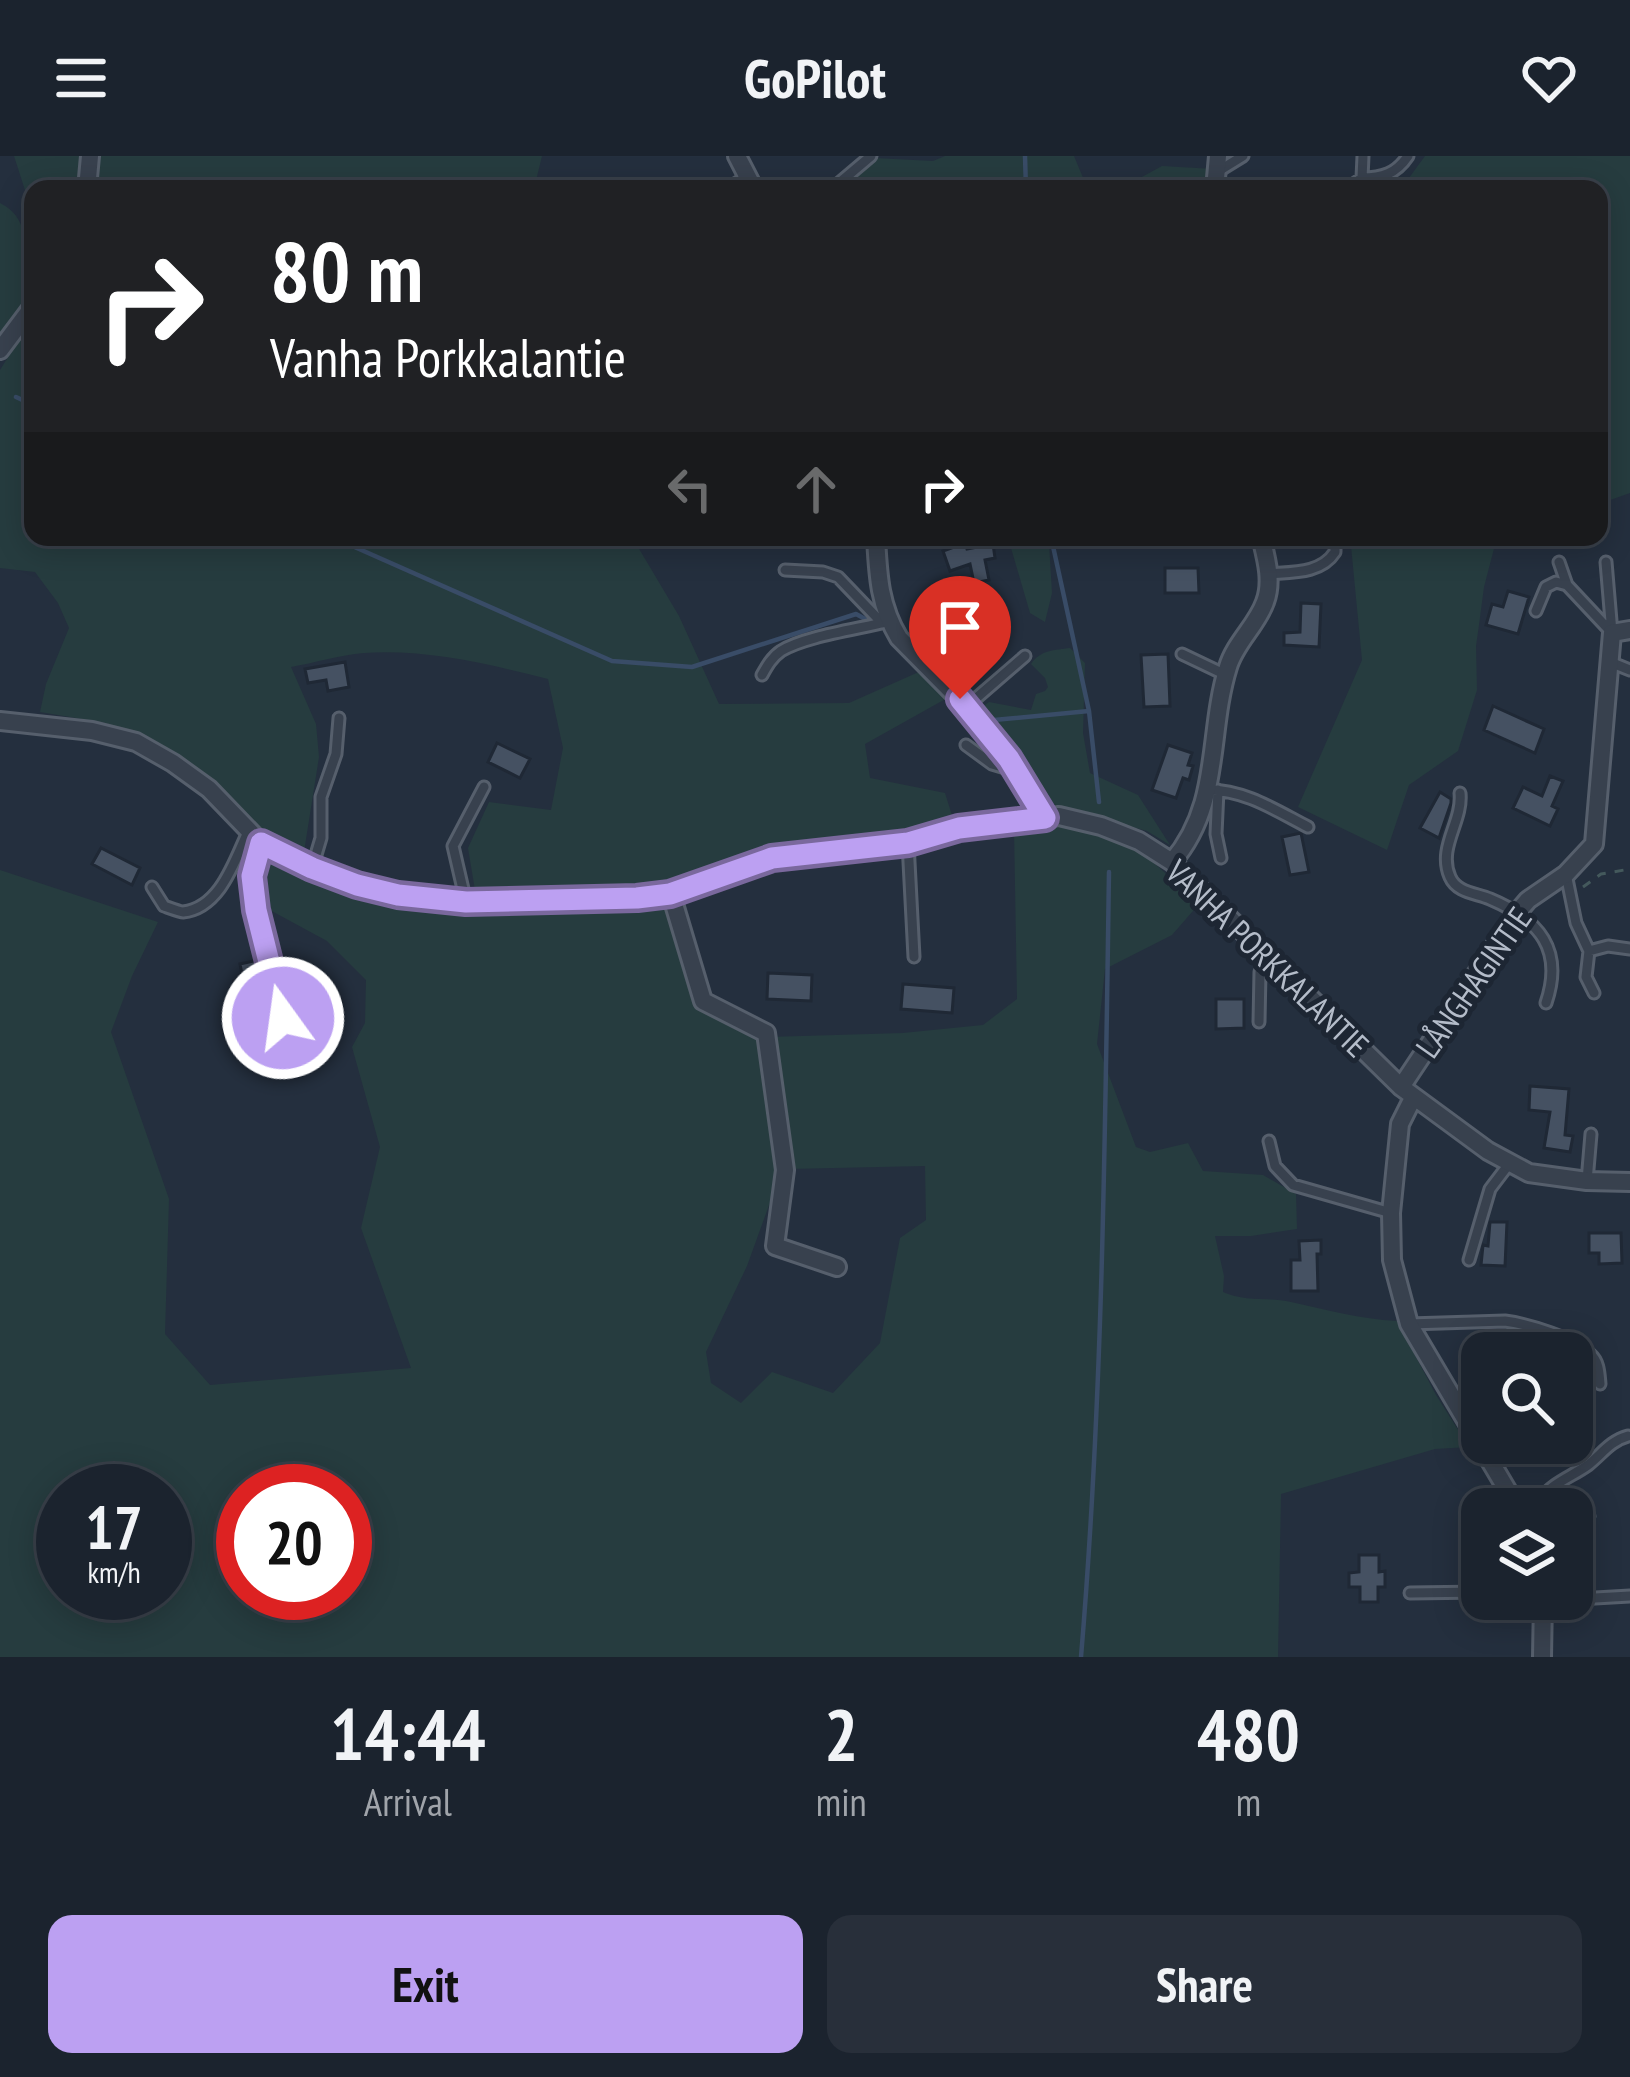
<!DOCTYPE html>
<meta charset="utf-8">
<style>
:root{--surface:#1b232e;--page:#282f3a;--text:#f1f3f6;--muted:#a0a4aa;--line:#39404a;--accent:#bca0f2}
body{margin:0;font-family:"PT Sans Narrow",sans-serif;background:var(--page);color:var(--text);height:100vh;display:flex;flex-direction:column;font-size:45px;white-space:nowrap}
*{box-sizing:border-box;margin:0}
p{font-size:39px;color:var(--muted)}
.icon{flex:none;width:66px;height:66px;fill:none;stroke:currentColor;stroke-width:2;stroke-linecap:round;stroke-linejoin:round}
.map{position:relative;height:1501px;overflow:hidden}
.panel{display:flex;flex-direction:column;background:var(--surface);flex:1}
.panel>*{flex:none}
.banner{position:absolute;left:24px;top:24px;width:1584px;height:366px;border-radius:24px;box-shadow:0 6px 30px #0003,0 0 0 3px var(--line);background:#202124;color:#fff;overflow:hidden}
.tools{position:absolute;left:1461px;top:1176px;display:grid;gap:24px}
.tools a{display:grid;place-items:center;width:132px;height:132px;border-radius:24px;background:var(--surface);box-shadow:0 6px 30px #0003,0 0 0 3px var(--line);font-size:60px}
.speed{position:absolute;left:36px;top:1308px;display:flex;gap:24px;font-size:60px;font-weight:700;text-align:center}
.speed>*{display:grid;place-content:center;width:156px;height:156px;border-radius:50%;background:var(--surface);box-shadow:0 6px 30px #0003,0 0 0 3px var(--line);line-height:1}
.speed small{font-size:30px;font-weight:400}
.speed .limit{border:18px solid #d22;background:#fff;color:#111}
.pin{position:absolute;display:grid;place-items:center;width:102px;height:102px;color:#fff;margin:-123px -51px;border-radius:50% 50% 50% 0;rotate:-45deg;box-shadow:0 0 12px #0007}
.pin .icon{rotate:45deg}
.me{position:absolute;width:132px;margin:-66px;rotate:346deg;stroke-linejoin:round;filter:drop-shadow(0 0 9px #0008)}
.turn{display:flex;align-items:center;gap:42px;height:252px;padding:0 48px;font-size:54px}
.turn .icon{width:156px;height:156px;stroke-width:2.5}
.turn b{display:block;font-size:84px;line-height:102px}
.lanes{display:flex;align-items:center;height:114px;padding:0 48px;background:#0003;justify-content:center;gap:60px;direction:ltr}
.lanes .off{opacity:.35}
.eta{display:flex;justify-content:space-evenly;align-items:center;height:204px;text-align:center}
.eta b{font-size:72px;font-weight:600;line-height:84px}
.primary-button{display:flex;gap:24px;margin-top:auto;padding:24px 48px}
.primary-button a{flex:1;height:138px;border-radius:24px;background:var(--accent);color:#111;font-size:48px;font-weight:600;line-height:138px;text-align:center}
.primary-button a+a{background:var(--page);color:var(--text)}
header{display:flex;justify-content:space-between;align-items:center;height:156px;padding:0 48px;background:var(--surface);font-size:54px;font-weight:600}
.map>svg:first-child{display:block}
.green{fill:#263c3f;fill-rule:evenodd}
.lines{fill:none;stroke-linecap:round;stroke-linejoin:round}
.stream{stroke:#394c67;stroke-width:4.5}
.building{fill:#455162;stroke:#1f2835;stroke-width:3}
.service-casing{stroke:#565f6c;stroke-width:15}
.minor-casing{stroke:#565f6c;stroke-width:22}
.path{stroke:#44595c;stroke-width:3;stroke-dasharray:9 9;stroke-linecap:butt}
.service{stroke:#38414e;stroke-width:9}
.minor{stroke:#38414e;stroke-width:16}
.route-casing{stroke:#7a689d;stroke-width:30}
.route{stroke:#bca0f2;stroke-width:21}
.labels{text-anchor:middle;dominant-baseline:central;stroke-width:10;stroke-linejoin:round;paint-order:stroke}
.street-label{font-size:33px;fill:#b4bcc9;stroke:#1d2633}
</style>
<header><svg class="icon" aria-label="menu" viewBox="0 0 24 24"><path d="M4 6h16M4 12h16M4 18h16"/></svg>GoPilot<svg class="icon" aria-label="heart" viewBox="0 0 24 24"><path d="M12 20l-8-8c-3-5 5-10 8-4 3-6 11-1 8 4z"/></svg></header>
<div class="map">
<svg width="1630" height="1501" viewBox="0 0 1630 1501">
<rect width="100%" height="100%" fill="#242f3e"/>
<path class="green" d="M 14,0 L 82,0 L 81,33 L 33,33 L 33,59 Z
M 98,0 L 542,0 L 534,33 L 92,33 Z
M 945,0 L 1074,0 L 1084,24 L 1105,31 L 1129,28 L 1162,10 L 1214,13 L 1212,33 L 842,33 L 875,2 L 933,5 Z
M 1425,0 L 1630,0 L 1630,337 L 1599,348 L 1599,33 L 1371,33 L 1406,26 Z
M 0,47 C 14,54 20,63 24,78 L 30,81 L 33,79 L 33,134 L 0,182 Z
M 33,161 L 33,381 L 632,381 L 679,460 L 719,548 L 849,547 L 921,515 L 949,541 L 865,588 L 870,622 L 945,637 L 955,669 L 894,684 L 771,698 L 674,728 L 495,736 L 475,734 L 468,692 L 489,646 L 551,654 L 563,592 L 548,523 C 489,508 426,493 364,497 C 340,499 314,507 291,511 L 316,568 L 319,601 L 304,696 L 266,679 L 189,612 L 106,567 L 40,556 L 46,528 L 69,472 L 58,447 L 35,416 L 0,412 L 0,214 Z
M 1014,381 L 1087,381 L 1088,388 L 1049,387 L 1052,437 L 1045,466 L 1030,457 L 1011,392 Z
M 1346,381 L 1497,381 L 1484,431 L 1479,469 L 1476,490 L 1477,534 L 1458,595 L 1409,629 L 1387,694 L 1298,651 L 1362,504 L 1351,390 Z
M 1070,492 L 1085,507 L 1083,577 L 1090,617 L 1138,639 L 1170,689 L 1147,675 L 1059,651 L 1042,640 L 1003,577 L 986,559 L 985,549 L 989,546 L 1031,554 L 1036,538 L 1045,535 L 1048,531 L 1045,522 L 1031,508 C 1040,494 1055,494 1070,492 Z
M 1061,667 L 1115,682 L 1141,695 L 1199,748 L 1172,779 L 1105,813 L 1097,888 L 1136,991 L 1150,996 L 1188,987 L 1203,1015 L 1263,1019 L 1296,1038 L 1297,1073 L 1251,1080 L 1215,1080 L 1224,1120 L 1223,1136 C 1244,1146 1269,1141 1291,1146 C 1327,1154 1360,1163 1397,1165 L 1436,1239 L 1469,1291 L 1435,1293 L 1281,1338 L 1278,1501 L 0,1501 L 0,714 L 158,766 L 132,820 L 111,876 L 169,1043 L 165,1178 L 210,1229 L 411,1212 L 361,1072 L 380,991 L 352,891 L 365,867 L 366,824 L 327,785 L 268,753 L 267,694 L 368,737 L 667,744 L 699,848 L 762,881 L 782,1013 L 747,1110 L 706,1196 L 711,1227 L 741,1247 L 772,1216 L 833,1237 L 880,1187 L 900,1082 L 926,1064 L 925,1010 L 788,1013 L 768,881 L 903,877 L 983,869 L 1017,843 L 1014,673 ZM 63,1335 L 165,1335 L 165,1437 L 63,1437 ZM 243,1335 L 345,1335 L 345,1437 L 243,1437 Z"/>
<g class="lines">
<path class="stream" d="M 1025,0 L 1026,33
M 16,241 L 33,249
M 332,381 L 612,505 L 692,511 L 856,458 L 869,465
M 1051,381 L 1089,555
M 994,564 L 1089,555 L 1099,646
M 1081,1501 C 1103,1240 1105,978 1109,716"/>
</g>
<path class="building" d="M 965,387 L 967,393 L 993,388 L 995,402 L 985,404 L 989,424 L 974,427 L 970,408 L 950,415 L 943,395 Z
M 1165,412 L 1198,412 L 1199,437 L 1165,437 Z
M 1508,435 L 1529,441 L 1518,478 L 1486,469 L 1492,448 L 1503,451 Z
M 1301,447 L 1321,448 L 1319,491 L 1284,489 L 1284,477 L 1300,476 Z
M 1168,498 L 1170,550 L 1144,551 L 1141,499 Z
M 345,506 L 349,531 L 328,535 L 326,524 L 308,527 L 305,513 Z
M 1493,550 L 1544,573 L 1535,597 L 1484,574 Z
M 497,587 L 530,603 L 520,622 L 488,606 Z
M 1168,589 L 1192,597 L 1188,609 L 1193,610 L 1189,624 L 1183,622 L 1176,642 L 1152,634 Z
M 1550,620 L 1563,625 L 1552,650 L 1558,653 L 1550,670 L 1513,652 L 1523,631 L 1542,640 Z
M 1440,636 L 1451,643 L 1451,647 L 1439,682 L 1420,672 Z
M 1301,677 L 1309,716 L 1290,719 L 1282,681 Z
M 101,692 L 140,712 L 132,729 L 92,708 Z
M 258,804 L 267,833 L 237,839 L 234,825 L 243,823 L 240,808 Z
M 768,817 L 812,819 L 811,845 L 767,843 Z
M 903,828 L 954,832 L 952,857 L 901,853 Z
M 1216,843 L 1244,843 L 1244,872 L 1216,873 Z
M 1530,930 L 1569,933 L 1565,979 L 1573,980 L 1570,996 L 1544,992 L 1550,956 L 1529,954 Z
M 1490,1066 L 1507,1066 L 1505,1110 L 1481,1109 L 1483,1089 L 1488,1090 Z
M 1589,1077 L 1621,1077 L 1622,1107 L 1599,1108 L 1599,1097 L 1589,1097 Z
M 1321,1084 L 1321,1098 L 1317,1098 L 1318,1135 L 1291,1135 L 1291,1104 L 1300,1104 L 1299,1085 Z
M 1359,1399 L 1379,1399 L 1379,1416 L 1385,1415 L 1385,1431 L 1378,1431 L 1378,1446 L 1360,1446 L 1360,1431 L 1349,1431 L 1349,1417 L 1359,1416 Z"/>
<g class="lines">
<defs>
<path id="service" d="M 1217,16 L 1243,0
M 1362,22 C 1382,22 1396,18 1408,0
M 727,33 L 748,20
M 832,33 L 871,0
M 1215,33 L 1297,30 L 1348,32 L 1362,22 L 1363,0
M 955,381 L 955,382
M 1559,406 L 1567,429
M 1606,406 L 1612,477
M 785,414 L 823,416 L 838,421 L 882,467
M 1268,418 C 1292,416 1321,418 1335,396 L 1335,383
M 1536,455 L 1546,431 L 1556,426 L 1567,429 L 1612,477
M 1182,498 L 1226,519
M 1610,506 L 1630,514
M 762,519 C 767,510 772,501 781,495 C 805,480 860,473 890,465
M 966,551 L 1025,500
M 966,589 L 992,608 L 1012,614
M 1208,634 C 1245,634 1275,654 1308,671
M 1218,634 L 1216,678 L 1221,702
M 1460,637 C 1463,666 1437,691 1450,721 C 1457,737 1476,737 1490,743 C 1540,764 1564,794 1546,847
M 261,687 L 252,720 L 256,754 L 283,862
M 908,687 L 914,801
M 312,712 L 321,682 L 321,641 L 336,598 L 339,562
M 1566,718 L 1576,767 L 1589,795 L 1586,821 L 1594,837
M 152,731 L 164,750 C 167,751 180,756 183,756 C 221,752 235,703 249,674
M 466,746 L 453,690 L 484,631
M 1589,795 L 1608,790 L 1630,793
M 1259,866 L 1260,816 L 1269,803
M 1269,985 L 1275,1010 L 1293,1029 L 1391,1057
M 1587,1025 L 1591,978
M 1469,1104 L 1490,1033 L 1509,1008
M 1409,1168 L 1505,1165 C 1528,1168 1575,1182 1591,1199 C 1599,1206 1599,1218 1600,1228
M 1509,1337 L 1529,1340 L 1558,1353
M 1540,1344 C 1552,1327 1571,1321 1588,1309 C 1602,1298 1610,1285 1628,1280
M 1572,1358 L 1589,1360
M 1410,1437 L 1482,1436
M 1543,1445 L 1630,1440"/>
<path id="minor" d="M 737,0 L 754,33
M 87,33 L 90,0
M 1215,33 L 1218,0
M 0,194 L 33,150
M 876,381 C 878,418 879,449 899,482 L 970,554 L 1008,603 L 1045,662
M 0,565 L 92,575 L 136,586 L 173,607 L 209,633 L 261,687 L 312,712 L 357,729 L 397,739 L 466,746 L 637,742 L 671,738 L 772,702 L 908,687 L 959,672 L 1059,660 L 1101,670 L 1139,685 L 1172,706 L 1401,931 L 1488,995 L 1529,1017 L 1587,1025 L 1630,1026
M 1172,706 C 1222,648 1207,578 1228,511 C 1235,487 1257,469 1265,446 C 1273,425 1266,402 1261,381
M 671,738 L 703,845 L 766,877 L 785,1014 L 775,1090 L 837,1111
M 1401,931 L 1516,758 L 1528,744 L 1566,718 L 1594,688 L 1612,477 L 1630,474
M 1413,942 L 1400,968 L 1391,1057 L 1392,1104 L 1409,1168 L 1509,1337 L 1514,1353
M 1542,1501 L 1543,1443"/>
</defs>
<use href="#service" class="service-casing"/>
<use href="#minor" class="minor-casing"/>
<path class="path" d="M 1583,731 L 1601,718 L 1630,713"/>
<use href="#service" class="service"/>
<use href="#minor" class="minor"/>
</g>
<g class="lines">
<defs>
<path id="route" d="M 283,862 L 256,754 L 252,720 L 261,687 L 312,712 L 357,729 L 398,739 L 466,746 L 637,742 L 670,738 L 772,702 L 908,687 L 959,672 L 1045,662 L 1009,603 L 960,543"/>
</defs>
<use href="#route" class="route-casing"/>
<use href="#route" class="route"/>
</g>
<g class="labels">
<g class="street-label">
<text transform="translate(1268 802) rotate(44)">VANHA PORKKALANTIE</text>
<text transform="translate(1473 826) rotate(-55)">LÅNGHAGINTIE</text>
</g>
</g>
</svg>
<div class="tools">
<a><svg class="icon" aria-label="search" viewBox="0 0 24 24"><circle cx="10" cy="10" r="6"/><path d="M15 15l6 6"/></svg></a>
<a><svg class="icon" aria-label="layers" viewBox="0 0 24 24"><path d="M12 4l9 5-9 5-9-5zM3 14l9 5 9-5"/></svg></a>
</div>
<div class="speed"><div>17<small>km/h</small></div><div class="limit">20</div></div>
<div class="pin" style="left:960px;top:543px;background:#d93025"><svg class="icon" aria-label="arrive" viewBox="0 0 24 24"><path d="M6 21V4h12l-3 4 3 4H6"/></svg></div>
<svg class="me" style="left:283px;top:862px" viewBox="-20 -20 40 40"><circle r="17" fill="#bca0f2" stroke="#fff" stroke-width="3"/><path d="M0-11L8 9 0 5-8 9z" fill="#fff"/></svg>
<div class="banner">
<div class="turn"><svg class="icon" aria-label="right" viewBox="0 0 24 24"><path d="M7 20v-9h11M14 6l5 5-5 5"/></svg><div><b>80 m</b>Vanha Porkkalantie</div></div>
<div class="lanes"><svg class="icon off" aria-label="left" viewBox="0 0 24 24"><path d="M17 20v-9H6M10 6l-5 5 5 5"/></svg><svg class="icon off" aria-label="ahead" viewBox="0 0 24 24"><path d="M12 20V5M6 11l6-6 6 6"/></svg><svg class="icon" aria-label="right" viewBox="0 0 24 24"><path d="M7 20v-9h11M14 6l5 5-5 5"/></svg></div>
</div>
</div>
<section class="panel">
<div class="eta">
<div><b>14:44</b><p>Arrival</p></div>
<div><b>2</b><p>min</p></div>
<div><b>480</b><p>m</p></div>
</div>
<div class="primary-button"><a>Exit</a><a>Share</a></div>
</section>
